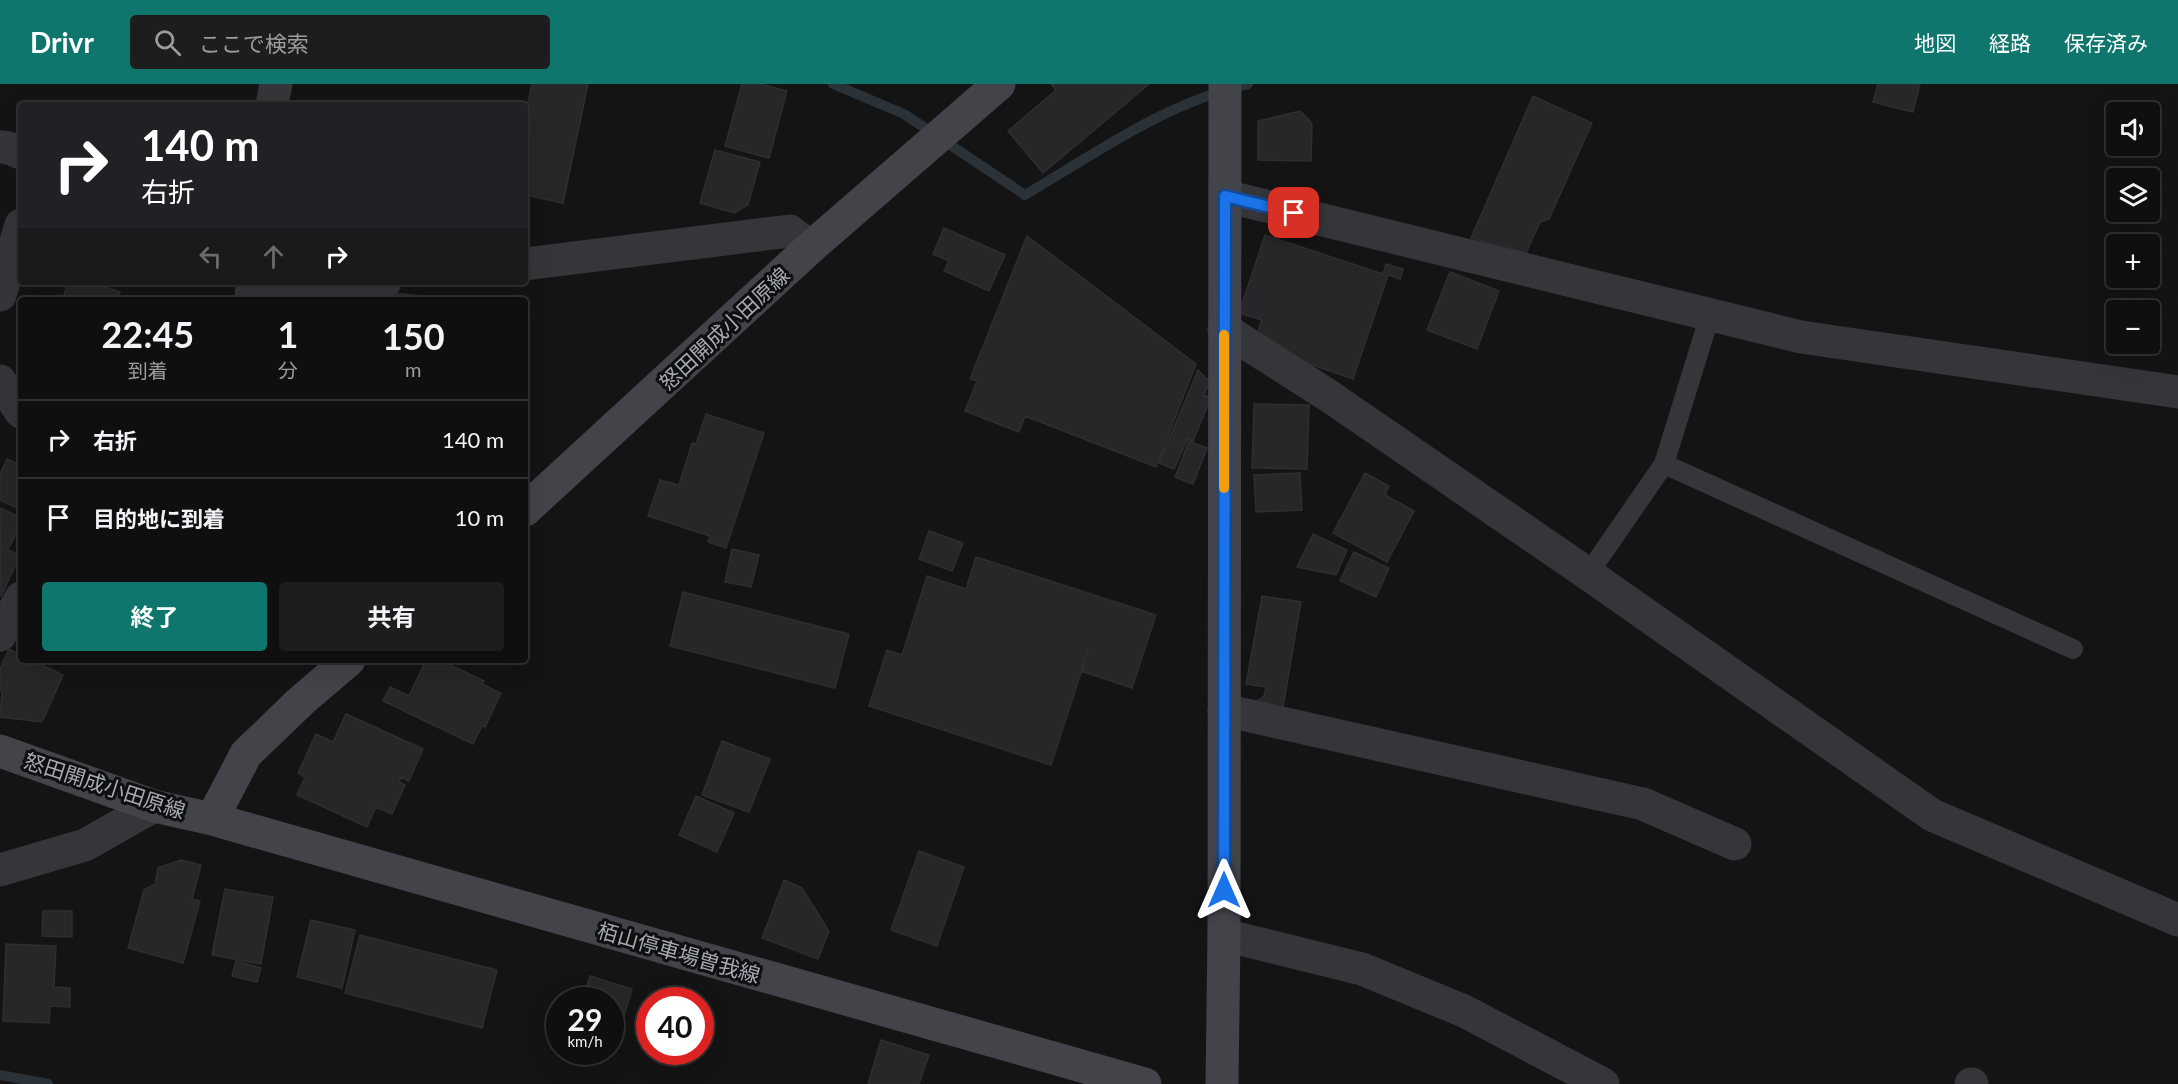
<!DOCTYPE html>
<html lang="ja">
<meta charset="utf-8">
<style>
:root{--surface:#0f0f10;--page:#1d1d1e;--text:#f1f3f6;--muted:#9b9c9f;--line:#2f2f30;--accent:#0f766e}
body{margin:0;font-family:Lato,"Noto Sans JP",sans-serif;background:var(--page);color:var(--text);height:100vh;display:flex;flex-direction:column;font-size:22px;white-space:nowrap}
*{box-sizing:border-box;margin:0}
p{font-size:20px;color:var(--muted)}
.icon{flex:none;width:33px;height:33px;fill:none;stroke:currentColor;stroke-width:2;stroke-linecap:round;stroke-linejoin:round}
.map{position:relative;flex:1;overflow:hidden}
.panel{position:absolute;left:18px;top:213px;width:510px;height:366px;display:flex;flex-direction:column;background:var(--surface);border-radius:6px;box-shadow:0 6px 24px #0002,0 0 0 2px var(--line)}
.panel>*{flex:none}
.top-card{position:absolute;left:18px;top:18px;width:510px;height:183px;border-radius:6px;box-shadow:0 6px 24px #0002,0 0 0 2px var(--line);background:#202124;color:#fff;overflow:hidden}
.controls{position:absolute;left:2106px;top:18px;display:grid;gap:12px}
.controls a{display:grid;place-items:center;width:54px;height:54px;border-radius:6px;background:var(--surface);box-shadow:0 6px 24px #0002,0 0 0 2px var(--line);font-size:30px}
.speed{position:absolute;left:546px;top:903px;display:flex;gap:12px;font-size:30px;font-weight:700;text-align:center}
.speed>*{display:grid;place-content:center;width:78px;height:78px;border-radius:50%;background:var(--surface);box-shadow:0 6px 24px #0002,0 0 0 2px var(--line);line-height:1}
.speed small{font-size:15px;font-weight:400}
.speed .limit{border:9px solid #d22;background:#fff;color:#111}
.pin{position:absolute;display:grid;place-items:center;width:51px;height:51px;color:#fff;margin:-26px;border-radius:12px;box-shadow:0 3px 9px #0006}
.me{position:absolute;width:66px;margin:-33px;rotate:0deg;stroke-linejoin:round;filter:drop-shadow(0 0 4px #0008)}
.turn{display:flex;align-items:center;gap:21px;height:126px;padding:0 24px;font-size:27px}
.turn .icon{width:78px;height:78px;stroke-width:2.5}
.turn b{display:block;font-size:42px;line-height:51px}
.lanes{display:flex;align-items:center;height:57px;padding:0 24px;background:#0003;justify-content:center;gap:30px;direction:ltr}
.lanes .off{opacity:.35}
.eta{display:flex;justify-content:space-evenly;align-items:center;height:102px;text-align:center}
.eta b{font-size:36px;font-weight:700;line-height:42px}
.cta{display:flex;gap:12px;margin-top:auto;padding:12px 24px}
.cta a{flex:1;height:69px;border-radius:6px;background:var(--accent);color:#fff;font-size:24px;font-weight:700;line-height:69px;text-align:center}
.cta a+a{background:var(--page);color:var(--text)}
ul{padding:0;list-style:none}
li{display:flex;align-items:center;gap:18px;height:78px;padding:0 24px;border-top:2px solid var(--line)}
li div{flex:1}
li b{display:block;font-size:22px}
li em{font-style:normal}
header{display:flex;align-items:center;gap:36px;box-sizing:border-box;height:84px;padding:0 30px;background:var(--accent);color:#fff}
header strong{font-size:28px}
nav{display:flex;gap:33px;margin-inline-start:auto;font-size:21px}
.search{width:420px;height:54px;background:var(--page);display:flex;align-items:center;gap:15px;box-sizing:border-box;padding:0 21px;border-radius:6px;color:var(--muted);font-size:22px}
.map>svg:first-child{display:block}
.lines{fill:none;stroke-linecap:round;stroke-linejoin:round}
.stream{stroke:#2a3238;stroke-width:10}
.building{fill:#272729;stroke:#2e2e31;stroke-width:1.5}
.lane{stroke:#35363a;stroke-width:20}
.street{stroke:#35363a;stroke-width:33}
.secondary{stroke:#43444a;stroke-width:33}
.route-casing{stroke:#114b97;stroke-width:15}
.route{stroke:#1a73e8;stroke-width:10}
.slow{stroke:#f59e0b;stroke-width:10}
.labels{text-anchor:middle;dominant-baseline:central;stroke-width:6;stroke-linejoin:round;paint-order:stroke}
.street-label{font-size:21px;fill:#a6aab5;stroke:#0f0f10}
</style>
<header>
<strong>Drivr</strong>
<div class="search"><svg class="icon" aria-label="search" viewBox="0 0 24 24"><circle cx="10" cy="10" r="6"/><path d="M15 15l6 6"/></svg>ここで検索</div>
<nav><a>地図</a><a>経路</a><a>保存済み</a></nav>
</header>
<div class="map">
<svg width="2178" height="1000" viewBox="0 0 2178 1000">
<rect width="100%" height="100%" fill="#141415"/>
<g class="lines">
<path class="stream" d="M 833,0 L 904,30 L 1025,111 C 1096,69 1167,18 1248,0
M 0,991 L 48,1000"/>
</g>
<path class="building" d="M 532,0 L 588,0 L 563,119 L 525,111 L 525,34 Z
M 742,0 L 761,0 L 787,7 L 769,74 L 725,62 Z
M 1051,0 L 1149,0 L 1043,89 L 1008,47 L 1056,6 Z
M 1878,0 L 1920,0 L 1913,28 L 1873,18 Z
M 1533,12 L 1592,39 L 1549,135 L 1540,138 L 1526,169 L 1471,154 Z
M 1300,27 L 1312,39 L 1311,77 L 1258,76 L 1258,37 Z
M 715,66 L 760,78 L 748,121 L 734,129 L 700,119 Z
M 944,144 L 1005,171 L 989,207 L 944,187 L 949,177 L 933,170 Z
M 1265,151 L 1383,190 L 1386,180 L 1403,185 L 1400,195 L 1388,191 L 1353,295 L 1278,269 L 1281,261 L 1256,253 L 1262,236 L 1239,229 Z
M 1027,152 L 1196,280 L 1156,383 L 1025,332 L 1019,348 L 965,327 L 977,297 L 970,295 Z
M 1450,188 L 1499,207 L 1477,265 L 1427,246 Z
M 68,198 L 90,198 L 120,208 L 117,216 L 69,216 L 63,214 Z
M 386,208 L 430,213 L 430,216 L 385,216 Z
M 1198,286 L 1210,298 L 1204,311 L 1211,314 L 1193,357 L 1188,354 L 1174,385 L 1159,379 Z
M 1254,320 L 1309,321 L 1307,385 L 1252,384 Z
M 706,330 L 764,349 L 726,464 L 708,458 L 710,452 L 648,432 L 660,396 L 679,401 L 692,359 L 696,360 Z
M 1189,357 L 1207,364 L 1193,400 L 1175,393 Z
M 7,375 L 21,382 L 21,426 L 0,416 L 0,390 Z
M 1300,389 L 1302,426 L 1256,428 L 1254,391 Z
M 1365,389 L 1389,402 L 1385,411 L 1414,427 L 1387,478 L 1333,449 Z
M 0,424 L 21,434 L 21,440 L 8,466 L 20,471 L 1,513 Z
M 929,447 L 963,459 L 952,487 L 919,475 Z
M 1313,450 L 1347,466 L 1336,491 L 1297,483 Z
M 732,465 L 759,471 L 751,503 L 725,498 Z
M 1354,468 L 1389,484 L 1376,513 L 1340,497 Z
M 976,473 L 1156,531 L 1132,604 L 1081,587 L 1089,564 L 1051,681 L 869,622 L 887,566 L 902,571 L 927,492 L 966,505 Z
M 683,508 L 849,550 L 835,604 L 670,562 Z
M 1262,512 L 1301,518 L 1282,629 L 1250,623 L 1264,612 L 1266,603 L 1246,600 Z
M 9,565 L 21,571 L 21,576 L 32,576 L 63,591 L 42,638 L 0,633 L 2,608 L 0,606 L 0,585 Z
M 426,576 L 440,576 L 484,597 L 482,600 L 501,609 L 485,643 L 482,642 L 473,660 L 383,617 L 390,603 L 409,612 Z
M 346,630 L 423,665 L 409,697 L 401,693 L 399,698 L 405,701 L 392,730 L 376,723 L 367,743 L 297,711 L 305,693 L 298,689 L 316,650 L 333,658 Z
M 722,657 L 770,675 L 749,728 L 702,711 Z
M 696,712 L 734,729 L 717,768 L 679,751 Z
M 919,767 L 964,783 L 937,862 L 891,846 Z
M 181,776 L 201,781 L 192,815 L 200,817 L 183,879 L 128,864 L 144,806 L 155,800 L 158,784 Z
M 784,796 L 802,804 L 829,847 L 818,875 L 762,854 Z
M 225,805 L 273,813 L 261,880 L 212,871 Z
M 43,827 L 72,827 L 72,853 L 42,852 Z
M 311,836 L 355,846 L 342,904 L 297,893 Z
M 360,851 L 497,886 L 482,944 L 345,909 Z
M 6,860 L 56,862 L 54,903 L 70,904 L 70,923 L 50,922 L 49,939 L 3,937 Z
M 236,877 L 261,884 L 257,898 L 232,892 Z
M 590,892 L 632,905 L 614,966 L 610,965 L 610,916 L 583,916 Z
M 881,956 L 929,971 L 919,1000 L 868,1000 Z"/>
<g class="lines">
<path class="lane" d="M 1664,380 L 2073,565
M 1588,490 L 1664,380 L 1710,231"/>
<path class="street" d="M 272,21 L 276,0
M 0,63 L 9,64 L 21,69
M 1225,112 L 1801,253 L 2178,308
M 525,180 L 790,147 L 811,163
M 0,211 L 21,141
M 251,216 L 252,198
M 277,216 L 385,198
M 1224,245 L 1329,312 L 1588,490 L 1932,731 L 2178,836
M 0,297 L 21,328
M 0,551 L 21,514
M 1224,626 L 1643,720 L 1735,760
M 0,786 L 85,761 L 154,722
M 1224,851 L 1362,885 L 1464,927 L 1603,1000
M 1971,1000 L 1972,1000"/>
<path class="secondary" d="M 525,426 L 811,163 L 999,0
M 0,667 L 154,722 L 212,735 L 1145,1000
M 212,735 L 246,670 L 301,617 L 349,576
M 1222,1000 L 1224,851 L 1225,0"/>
</g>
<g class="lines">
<defs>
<path id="route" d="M 1224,806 L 1225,112 L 1294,129"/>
</defs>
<use href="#route" class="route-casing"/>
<use href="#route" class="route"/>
<path class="slow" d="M 1224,251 L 1224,404"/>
</g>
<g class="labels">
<g class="street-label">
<text transform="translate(724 244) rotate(-43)">怒田開成小田原線</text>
<text transform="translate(105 701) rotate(18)">怒田開成小田原線</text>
<text transform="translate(679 868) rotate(16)">栢山停車場曽我線</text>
</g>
</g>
</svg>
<div class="controls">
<a><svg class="icon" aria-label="sound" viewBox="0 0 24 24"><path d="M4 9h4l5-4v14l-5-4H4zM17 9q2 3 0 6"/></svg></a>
<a><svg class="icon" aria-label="layers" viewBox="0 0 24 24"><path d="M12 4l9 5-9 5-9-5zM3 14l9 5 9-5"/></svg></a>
<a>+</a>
<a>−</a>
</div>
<div class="speed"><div>29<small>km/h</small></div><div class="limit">40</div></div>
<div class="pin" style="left:1294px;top:129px;background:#d93025"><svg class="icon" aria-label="arrive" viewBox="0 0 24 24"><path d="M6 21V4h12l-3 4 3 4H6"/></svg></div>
<svg class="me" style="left:1224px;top:806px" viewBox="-20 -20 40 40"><path d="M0-17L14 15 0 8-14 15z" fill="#1a73e8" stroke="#fff" stroke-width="4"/></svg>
<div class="top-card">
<div class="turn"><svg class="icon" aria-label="right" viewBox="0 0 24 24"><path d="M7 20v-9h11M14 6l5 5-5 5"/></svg><div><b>140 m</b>右折</div></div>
<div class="lanes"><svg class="icon off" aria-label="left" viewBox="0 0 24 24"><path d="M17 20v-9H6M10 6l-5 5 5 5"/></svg><svg class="icon off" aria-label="ahead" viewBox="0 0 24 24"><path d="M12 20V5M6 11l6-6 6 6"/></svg><svg class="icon" aria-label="right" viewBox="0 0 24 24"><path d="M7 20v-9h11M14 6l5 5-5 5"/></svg></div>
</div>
<section class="panel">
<div class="eta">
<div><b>22:45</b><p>到着</p></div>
<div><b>1</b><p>分</p></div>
<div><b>150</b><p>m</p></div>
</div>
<ul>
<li><svg class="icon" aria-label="right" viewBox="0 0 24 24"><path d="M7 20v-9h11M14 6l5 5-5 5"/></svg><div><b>右折</b></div><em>140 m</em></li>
<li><svg class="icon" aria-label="arrive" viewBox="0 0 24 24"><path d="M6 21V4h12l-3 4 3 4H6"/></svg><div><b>目的地に到着</b></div><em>10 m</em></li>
</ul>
<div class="cta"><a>終了</a><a>共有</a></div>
</section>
</div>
